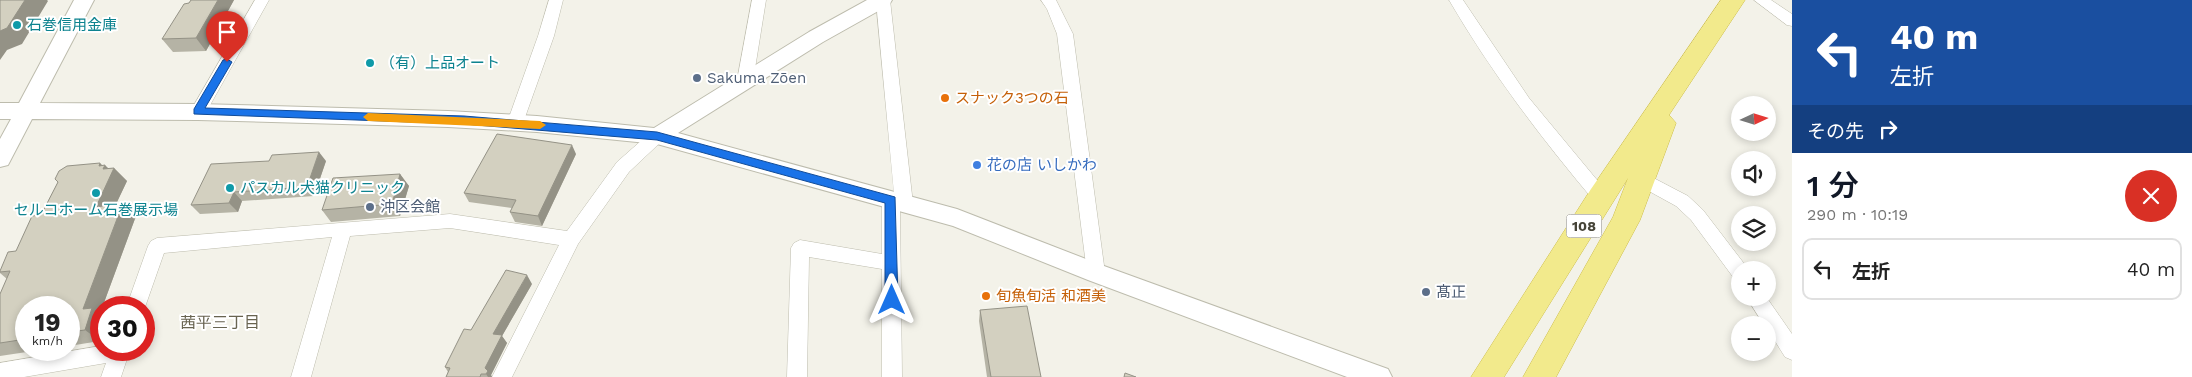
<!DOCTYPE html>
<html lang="ja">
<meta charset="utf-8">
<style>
:root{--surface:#fff;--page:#f6f6f6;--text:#222;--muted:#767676;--line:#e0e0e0;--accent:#111827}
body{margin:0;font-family:"Work Sans","Noto Sans JP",sans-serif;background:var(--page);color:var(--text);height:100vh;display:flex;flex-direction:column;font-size:19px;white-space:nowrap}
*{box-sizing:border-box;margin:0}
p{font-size:16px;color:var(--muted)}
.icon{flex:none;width:28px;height:28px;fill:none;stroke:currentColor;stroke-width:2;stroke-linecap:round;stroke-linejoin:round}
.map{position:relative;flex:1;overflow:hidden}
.side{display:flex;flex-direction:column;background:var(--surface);width:400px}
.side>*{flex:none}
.hud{background:#1a4fa0;color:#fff;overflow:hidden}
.needle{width:32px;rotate:86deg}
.fabs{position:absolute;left:1731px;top:96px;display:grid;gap:10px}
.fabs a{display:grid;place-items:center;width:45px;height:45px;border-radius:50%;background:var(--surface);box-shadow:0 2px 8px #0003;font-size:25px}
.speed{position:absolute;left:15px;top:296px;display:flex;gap:10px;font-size:25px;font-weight:700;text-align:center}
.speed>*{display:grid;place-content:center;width:65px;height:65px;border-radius:50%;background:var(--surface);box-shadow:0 2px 8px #0003;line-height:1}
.speed small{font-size:12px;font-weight:400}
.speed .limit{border:8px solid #d22;background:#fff;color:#111}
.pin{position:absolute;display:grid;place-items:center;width:42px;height:42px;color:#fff;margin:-51px -21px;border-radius:50% 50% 50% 0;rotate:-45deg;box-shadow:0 0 5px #0007}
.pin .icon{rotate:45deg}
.me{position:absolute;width:55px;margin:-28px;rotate:0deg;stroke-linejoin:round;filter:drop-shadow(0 0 4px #0008)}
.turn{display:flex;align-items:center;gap:18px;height:105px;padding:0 15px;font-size:22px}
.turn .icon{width:65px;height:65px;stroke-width:2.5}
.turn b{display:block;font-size:35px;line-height:42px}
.then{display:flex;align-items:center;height:48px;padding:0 15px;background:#0003;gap:10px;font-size:19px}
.round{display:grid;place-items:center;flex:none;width:52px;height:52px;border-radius:26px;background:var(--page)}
.overview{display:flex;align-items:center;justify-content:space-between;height:85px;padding:0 15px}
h1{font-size:30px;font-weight:600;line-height:38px;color:var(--accent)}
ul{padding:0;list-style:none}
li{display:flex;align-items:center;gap:15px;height:62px;margin:0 10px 8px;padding:0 5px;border:2px solid var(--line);border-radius:10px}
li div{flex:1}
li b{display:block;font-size:19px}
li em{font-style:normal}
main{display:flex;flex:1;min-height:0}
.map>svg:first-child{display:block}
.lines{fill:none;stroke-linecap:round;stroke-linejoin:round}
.minor-casing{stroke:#bdbcad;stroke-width:1}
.tertiary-casing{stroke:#bdbcad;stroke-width:2}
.trunk-casing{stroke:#cdbd49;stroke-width:1}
.minor{fill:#fff;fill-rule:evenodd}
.tertiary{fill:#fff;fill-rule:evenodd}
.trunk{fill:#f2ea8c;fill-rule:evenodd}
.wall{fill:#b5b3a5}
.shaded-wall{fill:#949286}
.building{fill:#d3d0c0;stroke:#949286}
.route{fill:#1a73e8;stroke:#114b97}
.slow{fill:#f59e0b}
.culture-dot{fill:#0f9aa8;stroke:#fff;stroke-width:2}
.service-dot{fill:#5c6f8a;stroke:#fff;stroke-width:2}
.food-dot{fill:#e8710a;stroke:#fff;stroke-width:2}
.shop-dot{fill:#3f7fe0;stroke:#fff;stroke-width:2}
.labels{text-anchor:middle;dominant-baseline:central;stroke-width:4;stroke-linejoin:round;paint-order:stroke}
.shield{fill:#fff;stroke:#7e7c74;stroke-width:1}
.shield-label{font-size:14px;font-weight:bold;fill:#464438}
.culture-label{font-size:15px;fill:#0d838f;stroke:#fff;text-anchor:start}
.service-label{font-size:15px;fill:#4e5e75;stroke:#fff;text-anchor:start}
.food-label{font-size:15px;fill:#c56008;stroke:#fff;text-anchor:start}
.shop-label{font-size:15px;fill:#366cbe;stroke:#fff;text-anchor:start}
.neighbourhood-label{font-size:16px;fill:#686451;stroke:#fff}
</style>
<main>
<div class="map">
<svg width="1792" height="377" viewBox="0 0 1792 377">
<rect width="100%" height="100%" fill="#f3f2e9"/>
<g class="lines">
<defs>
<path id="minor" d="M 255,0 L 269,0 L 204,116 L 198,118 L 192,116 L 190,112 Z
M 549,0 L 563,0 L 554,36 L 523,123 L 521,127 L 515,129 L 509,127 L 507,123 L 538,36 Z
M 752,0 L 766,0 L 753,81 L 751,85 L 739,85 L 737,81 Z
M 876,0 L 890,0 L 913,204 L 910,209 L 900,210 L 902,377 L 882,377 L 882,269 L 809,257 L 807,377 L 787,377 L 791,248 L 794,243 L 800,240 L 882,254 L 882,200 L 885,195 L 894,194 Z
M 1041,0 L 1056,0 L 1073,34 L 1105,273 L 1103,279 L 1096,281 L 1089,279 L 1087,273 L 1057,34 L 1047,9 Z
M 1449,0 L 1463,0 L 1529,98 L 1607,192 L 1610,197 L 1607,202 L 1601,204 L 1595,202 C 1541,138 1491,72 1449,0 Z
M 1754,0 L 1771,0 L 1792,14 L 1792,26 L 1787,25 Z
M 657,130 L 663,132 L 665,136 L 663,140 L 629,172 L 578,244 L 512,377 L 492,377 L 559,245 L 450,228 L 350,236 L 311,377 L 291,377 L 332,237 L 164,253 L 144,310 L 144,308 L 126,308 L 148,246 L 151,241 L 157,238 L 450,214 L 567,231 L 617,162 L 651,132 Z
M 1642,172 L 1688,196 L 1703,210 L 1749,270 L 1740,270 L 1740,279 L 1733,277 L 1691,220 L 1676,206 L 1636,184 L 1633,179 L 1636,174 Z
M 1747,298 L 1767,298 L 1792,334 L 1792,360 L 1785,357 L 1768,330 L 1768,325 L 1764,325 Z
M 101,346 L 101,350 L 130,350 L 121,377 L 101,377 L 106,363 L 24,377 L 0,377 L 0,363 Z"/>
<path id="tertiary" d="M 74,0 L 94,0 L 40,103 L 198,104 L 448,111 L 537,116 L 654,128 L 809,32 L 867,0 L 892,0 L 889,5 L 823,42 L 678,133 L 957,209 L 1104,266 L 1388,369 L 1392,377 L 1347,377 L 1088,280 L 953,226 L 657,144 L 537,132 L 448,127 L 198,120 L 32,119 L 8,165 L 0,167 L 0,139 L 11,119 L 0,119 L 0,103 L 19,103 Z"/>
<path id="trunk" d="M 1721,0 L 1745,0 L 1669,115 L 1676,123 L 1640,220 L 1556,377 L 1523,377 L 1613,217 L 1628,178 L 1504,377 L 1471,377 L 1591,189 Z"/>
</defs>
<use href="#minor" class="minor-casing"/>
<use href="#tertiary" class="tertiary-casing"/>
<use href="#trunk" class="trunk-casing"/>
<use href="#minor" class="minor"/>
<use href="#tertiary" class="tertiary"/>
<use href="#trunk" class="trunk"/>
</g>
<path class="wall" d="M 191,0 L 234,0 L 206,51 L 173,52 L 162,39 Z
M 576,154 L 542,226 L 515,222 L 510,212 L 512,208 L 469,202 L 464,193 Z
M 326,161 L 314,196 L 242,201 L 238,212 L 200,214 L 191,205 Z
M 103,165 L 109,169 L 114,168 L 127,181 L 116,204 L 123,203 L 136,216 L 102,308 L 101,308 L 100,314 L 100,341 L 69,346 L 69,308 L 26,308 L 26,350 L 40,350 L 0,356 L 0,294 L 7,279 L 0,273 L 0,271 L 16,251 L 41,215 L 58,182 Z
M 400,174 L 409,186 L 400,216 L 331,222 L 322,210 Z
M 532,284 L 502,336 L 507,343 L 491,375 L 492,377 L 446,377 L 448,372 L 445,367 L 471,330 Z
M 980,310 L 1041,377 L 987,377 L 979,321 Z"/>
<path class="shaded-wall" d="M 25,0 L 47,0 L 48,1 L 22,44 L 7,50 L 0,60 L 0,31 Z
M 218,0 L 234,0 L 206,51 L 196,38 Z
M 572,145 L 576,154 L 542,226 L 538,216 Z
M 319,152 L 326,161 L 314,196 L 307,187 Z
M 100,163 L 104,167 L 105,165 L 112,172 L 114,168 L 127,181 L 109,219 L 96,207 L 99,166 Z
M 400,174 L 409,186 L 400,216 L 392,204 Z
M 234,192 L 242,201 L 238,212 L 229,203 Z
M 123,203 L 136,216 L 102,308 L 101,308 L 100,314 L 101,315 L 101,336 L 100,341 L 85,330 L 83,309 Z
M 527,275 L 532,284 L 502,336 L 507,343 L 491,375 L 492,377 L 488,377 L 486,374 L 485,368 L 493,334 Z"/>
<path class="building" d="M 0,0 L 25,0 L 7,28 L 0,31 Z
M 191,0 L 218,0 L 196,38 L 162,39 L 184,4 L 189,3 Z
M 497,134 L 572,145 L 538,216 L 510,212 L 516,200 L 464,193 Z
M 319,152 L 307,187 L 234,192 L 229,203 L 191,205 L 211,164 L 269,161 L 272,155 Z
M 100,163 L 99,166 L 105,165 L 103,169 L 114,168 L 96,207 L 123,203 L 83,309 L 92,308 L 85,330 L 69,332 L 69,308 L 26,308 L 26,339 L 0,343 L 0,294 L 10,271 L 0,272 L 0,271 L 8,252 L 16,251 L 32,216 L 41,215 L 58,182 L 55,179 L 59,171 L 67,166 Z
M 400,174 L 392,204 L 322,210 L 333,178 Z
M 506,270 L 527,275 L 493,334 L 502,335 L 485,368 L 488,371 L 486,374 L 481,374 L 480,377 L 446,377 L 450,368 L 445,367 L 464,329 L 471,330 Z
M 1027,306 L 1041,377 L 991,377 L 980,310 Z
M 1125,373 L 1136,377 L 1124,377 Z"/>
<path class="route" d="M 227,59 L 232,62 L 205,108 L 464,116 L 657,132 L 895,197 L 898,300 L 892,306 L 885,300 L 885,203 L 657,140 L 464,124 L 194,114 L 194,109 L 223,60 Z"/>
<path class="slow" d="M 368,113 L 540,121 L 546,125 L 540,129 L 368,121 L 363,117 Z"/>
<g class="culture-dot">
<circle cx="17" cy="25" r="5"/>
<circle cx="370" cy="63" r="5"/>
<circle cx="230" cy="188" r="5"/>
<circle cx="96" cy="193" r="5"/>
</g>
<g class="service-dot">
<circle cx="697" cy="78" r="5"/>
<circle cx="370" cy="207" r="5"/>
<circle cx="1426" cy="292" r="5"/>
</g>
<g class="food-dot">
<circle cx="945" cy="98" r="5"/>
<circle cx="986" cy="296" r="5"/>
</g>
<circle class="shop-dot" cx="977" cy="165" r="5"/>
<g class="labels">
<rect class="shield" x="1566.5" y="214.5" width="35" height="23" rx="4"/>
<g class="shield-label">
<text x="1584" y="226">108</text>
</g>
<g class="culture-label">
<text x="27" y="25">石巻信用金庫</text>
<text x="380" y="63">（有）上品オート</text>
<text x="240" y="188">パスカル犬猫クリニック</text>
<text x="96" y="210" text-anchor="middle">セルコホーム石巻展示場</text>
</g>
<g class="service-label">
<text x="707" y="78">Sakuma Zōen</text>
<text x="380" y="207">沖区会館</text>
<text x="1436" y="292">髙正</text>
</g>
<g class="food-label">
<text x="955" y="98">スナック3つの石</text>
<text x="996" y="296">旬魚旬活 和酒美</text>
</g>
<g class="shop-label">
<text x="987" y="165">花の店 いしかわ</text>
</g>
<g class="neighbourhood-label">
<text x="220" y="322">茜平三丁目</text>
</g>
</g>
</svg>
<div class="fabs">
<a><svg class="needle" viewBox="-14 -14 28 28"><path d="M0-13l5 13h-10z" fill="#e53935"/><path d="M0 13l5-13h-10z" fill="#767676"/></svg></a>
<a><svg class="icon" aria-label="sound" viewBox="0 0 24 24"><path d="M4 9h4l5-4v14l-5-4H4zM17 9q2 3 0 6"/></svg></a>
<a><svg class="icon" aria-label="layers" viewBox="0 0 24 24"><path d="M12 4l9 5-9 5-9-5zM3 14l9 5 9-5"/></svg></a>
<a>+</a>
<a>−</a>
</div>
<div class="speed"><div>19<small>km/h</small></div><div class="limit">30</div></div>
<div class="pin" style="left:227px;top:62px;background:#d93025"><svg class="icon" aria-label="arrive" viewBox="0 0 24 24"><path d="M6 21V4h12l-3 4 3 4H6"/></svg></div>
<svg class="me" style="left:892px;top:300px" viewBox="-20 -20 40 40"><path d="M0-17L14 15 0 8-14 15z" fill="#1a73e8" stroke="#fff" stroke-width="4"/></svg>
</div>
<section class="side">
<div class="hud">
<div class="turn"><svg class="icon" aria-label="left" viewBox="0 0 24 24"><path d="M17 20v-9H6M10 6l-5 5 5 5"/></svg><div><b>40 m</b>左折</div></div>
<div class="then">その先<svg class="icon" aria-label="right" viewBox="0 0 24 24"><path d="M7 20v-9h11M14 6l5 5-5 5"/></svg></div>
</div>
<div class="overview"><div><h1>1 分</h1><p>290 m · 10:19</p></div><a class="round" style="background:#d93025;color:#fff"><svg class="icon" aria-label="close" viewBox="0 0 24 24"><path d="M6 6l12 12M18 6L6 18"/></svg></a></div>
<ul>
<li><svg class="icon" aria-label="left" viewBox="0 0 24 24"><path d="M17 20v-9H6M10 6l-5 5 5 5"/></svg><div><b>左折</b></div><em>40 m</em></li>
</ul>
</section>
</main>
